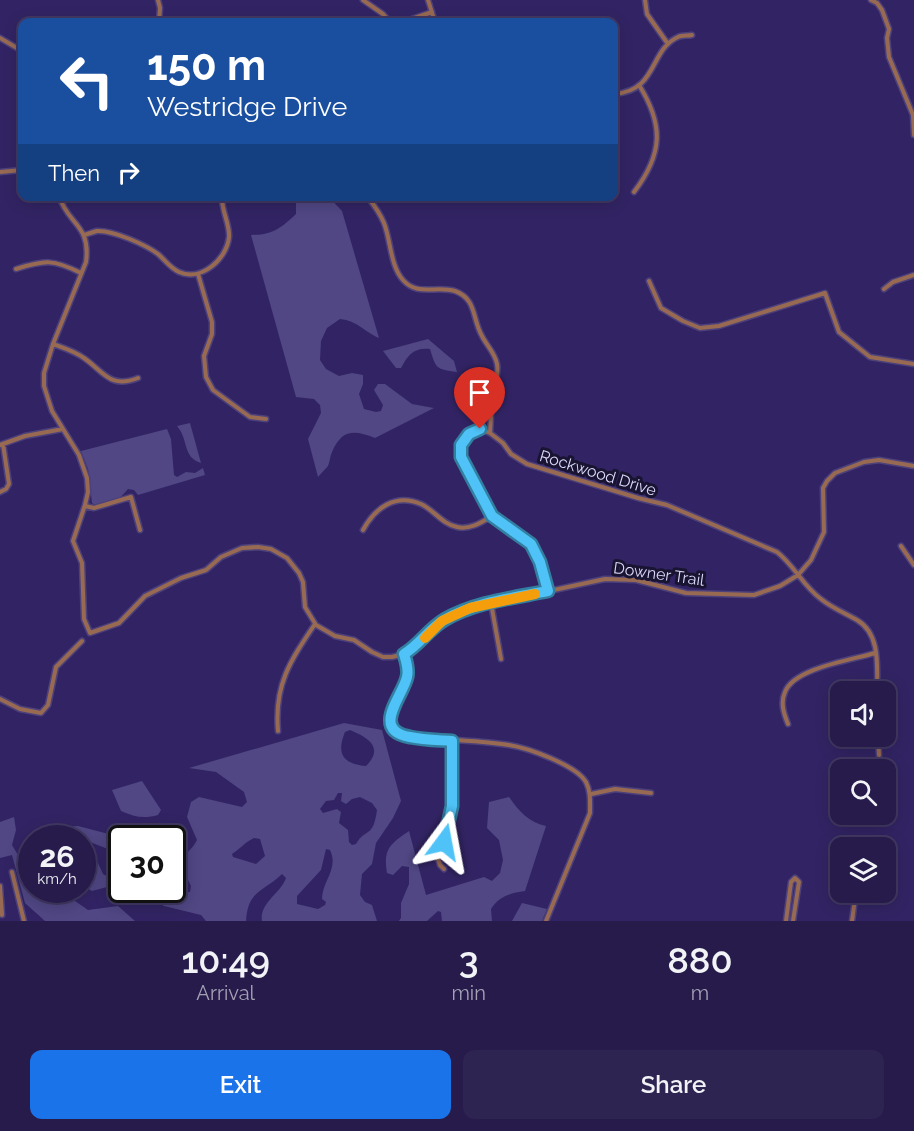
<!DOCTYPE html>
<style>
:root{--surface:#261b4b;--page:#2e2452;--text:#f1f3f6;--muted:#a4a1b5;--line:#423963;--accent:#1a73e8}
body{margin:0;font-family:Raleway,sans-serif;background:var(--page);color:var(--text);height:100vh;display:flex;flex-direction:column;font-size:22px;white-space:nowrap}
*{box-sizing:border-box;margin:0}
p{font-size:20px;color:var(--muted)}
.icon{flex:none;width:33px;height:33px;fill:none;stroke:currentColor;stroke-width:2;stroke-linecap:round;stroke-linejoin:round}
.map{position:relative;height:921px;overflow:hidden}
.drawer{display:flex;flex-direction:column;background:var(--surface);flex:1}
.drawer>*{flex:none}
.guide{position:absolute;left:18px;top:18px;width:600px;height:183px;border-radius:12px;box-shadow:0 3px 15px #0003,0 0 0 2px var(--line);background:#1a4fa0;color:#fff;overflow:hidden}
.buttons{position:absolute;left:830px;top:681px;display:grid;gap:12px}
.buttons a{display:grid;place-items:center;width:66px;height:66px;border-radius:12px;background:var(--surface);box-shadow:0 3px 15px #0003,0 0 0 2px var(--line);font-size:30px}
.speed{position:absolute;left:18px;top:825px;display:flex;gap:12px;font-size:30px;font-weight:700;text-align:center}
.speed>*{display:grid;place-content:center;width:78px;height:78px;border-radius:50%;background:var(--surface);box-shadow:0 3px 15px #0003,0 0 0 2px var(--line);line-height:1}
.speed small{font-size:15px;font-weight:400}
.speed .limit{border:3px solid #111;border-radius:9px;background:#fff;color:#111}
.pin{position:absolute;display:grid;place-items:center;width:51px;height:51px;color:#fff;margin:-62px -26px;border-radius:50% 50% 50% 0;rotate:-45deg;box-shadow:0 0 6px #0007}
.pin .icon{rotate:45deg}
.me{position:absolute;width:66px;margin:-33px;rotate:13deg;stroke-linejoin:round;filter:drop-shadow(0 0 4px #0008)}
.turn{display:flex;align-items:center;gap:21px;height:126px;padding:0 30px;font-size:27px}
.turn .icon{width:78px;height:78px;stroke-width:2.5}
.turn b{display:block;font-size:42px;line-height:51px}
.then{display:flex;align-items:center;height:57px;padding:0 30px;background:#0003;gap:12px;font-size:22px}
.eta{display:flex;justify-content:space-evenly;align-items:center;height:102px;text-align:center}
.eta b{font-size:36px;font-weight:600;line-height:42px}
.primary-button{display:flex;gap:12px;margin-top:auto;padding:12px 30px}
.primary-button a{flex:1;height:69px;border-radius:12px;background:var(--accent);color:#fff;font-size:24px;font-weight:600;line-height:69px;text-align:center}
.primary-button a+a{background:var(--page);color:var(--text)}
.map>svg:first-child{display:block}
.green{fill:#504784;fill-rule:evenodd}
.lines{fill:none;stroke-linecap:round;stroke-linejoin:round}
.street-casing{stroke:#4d417c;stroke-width:7}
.street{stroke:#996a52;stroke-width:4}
.route-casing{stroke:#337fa1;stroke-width:15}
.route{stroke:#4fc3f7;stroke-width:10}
.slow{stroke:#f59e0b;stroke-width:10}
.labels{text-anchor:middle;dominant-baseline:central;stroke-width:6;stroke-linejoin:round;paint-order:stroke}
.street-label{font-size:16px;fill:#dcdafa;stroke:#191431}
</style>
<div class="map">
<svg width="914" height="921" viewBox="0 0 914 921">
<rect width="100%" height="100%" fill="#322464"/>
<path class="green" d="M 294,197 L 329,197 L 342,211 L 379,338 C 363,331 358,321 340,319 L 327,328 L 321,341 L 320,360 L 326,369 L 339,376 L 352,373 L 363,375 L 363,384 L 359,394 L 364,409 L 376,412 L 381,411 L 383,405 L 374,390 L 378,384 L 385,384 L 412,404 L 434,408 L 375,438 C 354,430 342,429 332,452 C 330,456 330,461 328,466 C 325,470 321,473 318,477 L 308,439 L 321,413 L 320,405 L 314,399 L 296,397 L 251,235 C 273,235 281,228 296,214 L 296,198 Z
M 428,339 L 454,361 L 457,372 C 436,369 436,369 430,349 C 414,347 408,355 401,368 L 396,368 L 383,351 Z
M 190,423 L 201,463 C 182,457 189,440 177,426 Z
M 167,429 L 171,439 L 174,475 L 177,477 L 186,472 L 195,473 L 203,468 L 205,475 L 138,495 L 134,490 L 128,489 L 119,499 L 95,505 L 92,503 L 88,469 L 81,451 Z
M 344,723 L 382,730 L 401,801 L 393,818 L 376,843 L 372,864 L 362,874 L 360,895 L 365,902 L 372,905 L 377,921 L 262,921 C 259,903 281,893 286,878 L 282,874 C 262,893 248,890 246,921 L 206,921 L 201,915 L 164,906 L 138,890 L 161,890 L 172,894 L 190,892 L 191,886 L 181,866 C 185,850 191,852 197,840 L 187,817 L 191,802 L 199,797 L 242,807 L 247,802 L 244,792 L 216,772 L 189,768 ZM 350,730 C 367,737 385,747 366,766 C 343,764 336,754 345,732 ZM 338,793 L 342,793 L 341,801 L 346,804 L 352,799 L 360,797 L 372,803 L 377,810 C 373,839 366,827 356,844 L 352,845 L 349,842 L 348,830 L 339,823 L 341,812 L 337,809 L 323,813 L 320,809 L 326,801 L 334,800 ZM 254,838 L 260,839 L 265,856 L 256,864 L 233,857 L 232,854 C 240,849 245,842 254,838 ZM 326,849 L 330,850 C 339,869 322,881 322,899 L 326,902 L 325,905 L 318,909 L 297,904 L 297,896 L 321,870 Z
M 142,781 L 161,810 L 158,815 C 144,819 134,817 121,811 L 112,790 Z
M 509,797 C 519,811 528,822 546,826 L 525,891 C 511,893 499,896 491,909 L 492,921 L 442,921 L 441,912 L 438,911 L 427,921 L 399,921 L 401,918 L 401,903 L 409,884 L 409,867 L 402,866 L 393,875 L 387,873 C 383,849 390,844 409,831 L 426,895 L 484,877 L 492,881 L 500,873 L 503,860 L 499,840 L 487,828 L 489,802 Z
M 14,817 L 16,830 L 12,845 L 21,860 L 31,866 L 31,877 L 25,875 L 22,878 L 30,891 L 46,900 L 66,899 L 75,901 L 88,910 L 118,906 L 135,921 L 45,921 L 25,903 L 12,855 L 0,858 L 0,822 Z
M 78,826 L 124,838 L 122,838 L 121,876 L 110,864 L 118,856 L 113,851 L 62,831 L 63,827 Z
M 83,856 L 98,863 L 103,874 L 110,878 L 111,883 L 107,887 L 92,891 L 83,886 Z
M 522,903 L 547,909 L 542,921 L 512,921 Z"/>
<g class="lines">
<defs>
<path id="street" d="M 158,0 L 160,8 L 159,22
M 363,0 L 383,14 L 390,22
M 428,0 L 435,22
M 645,0 L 647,14 L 668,44
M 871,0 L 877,3 L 882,10 L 889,29 L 887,38 L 889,57 L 913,115 L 914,135
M 403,22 L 432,12
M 0,38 L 22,51
M 614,94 C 658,91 649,50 678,37 C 682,35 688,36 692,35
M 0,172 L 22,170
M 634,192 C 663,154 664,125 639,85
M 59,196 C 68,225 91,224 86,262 L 53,344 L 44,373 L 44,386 L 52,411 L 79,455 L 87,478 L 88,492 L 85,505 L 73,541 L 82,563 L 84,619 L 90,633 L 119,623 L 145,596 L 181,578 L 206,570 L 221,557 L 242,548 L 258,547 L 271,549 L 287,558 L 299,573 L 303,582 L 305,607 L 316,625 L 335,636 L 354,640 L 372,652 L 383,657 L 392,657 L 404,654 L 420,643 L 442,621 L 470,608 L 605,579 L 636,580 L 686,593 L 754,595 L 780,586 L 798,575 L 811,560 L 824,532 L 823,488 L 827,481 L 835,473 L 864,462 L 879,460 L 914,466
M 367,196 C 374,205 380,213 384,223 C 391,241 390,265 403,280 C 418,297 436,285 455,291 C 477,299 472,319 482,336 C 487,346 495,353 497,364 C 499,375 494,385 492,396 C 491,408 491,420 490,433
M 84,235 C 88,234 93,232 97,231 C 113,230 146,245 158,254 C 165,260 170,268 179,272 C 201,282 227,259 229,237 C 230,224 221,210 222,196
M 16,269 C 45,260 53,259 81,273
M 198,274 L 212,322 L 212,334 L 204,356 L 206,377 L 213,390 L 250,417 L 266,419
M 649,281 L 661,308 L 683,321 L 700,328 L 719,326 L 825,293 L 839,332 L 870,357 L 914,364
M 884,289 L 893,282 L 914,275
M 53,344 C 64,348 74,351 84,358 C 104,372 110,389 138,378
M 0,445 L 25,436 L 63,429
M 0,492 L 6,489 L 9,484 L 3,444
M 85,506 L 94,508 L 131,497 L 140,530
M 363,530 C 375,508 395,493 421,504 C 434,510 442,524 457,527 C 470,530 482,522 492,516
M 901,546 L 914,565
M 548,591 L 540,562 L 531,544 L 492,516 L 461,457 L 461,445 L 469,434 L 480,429 L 490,433 L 503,443 L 511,454 L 527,464 L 638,498 L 667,505 L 777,552 C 794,565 803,586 821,599 C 832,608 845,613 857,620 C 881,634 877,667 877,692
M 491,603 L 501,659
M 404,654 C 406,661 409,670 407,678 C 401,701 372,720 408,737 C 441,740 476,740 509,745 C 528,748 576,765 586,782 C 591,792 590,802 590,813 L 546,921
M 0,699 L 20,709 L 41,713 L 48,705 L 56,667 L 82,641
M 788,724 C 784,714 780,703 785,692 C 794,668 852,660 875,653
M 278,731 C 274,685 290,661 315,624
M 878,736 L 879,755
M 591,794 L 615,789 L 651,793
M 444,869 L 440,865 L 438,859 L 452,806 L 452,741
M 12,872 L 24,921
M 0,886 L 2,915
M 786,921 L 791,882 L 795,878 L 799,882 L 793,921
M 852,921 L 855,899"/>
</defs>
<use href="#street" class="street-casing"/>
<use href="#street" class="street"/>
</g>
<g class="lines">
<defs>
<path id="route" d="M 444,842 L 452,806 L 452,741 C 438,740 424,740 410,737 C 370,730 403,696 407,677 C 409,669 406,661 404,654 C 419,645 429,629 444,620 C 475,602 513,598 548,591 L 540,562 L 531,544 L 492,516 L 461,457 L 461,445 L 469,434 L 480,429"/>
</defs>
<use href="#route" class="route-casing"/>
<use href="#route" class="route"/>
<path class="slow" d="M 425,638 L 442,621 L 470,608 L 535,594"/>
</g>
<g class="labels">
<g class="street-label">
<text transform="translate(598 473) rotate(17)">Rockwood Drive</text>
<text transform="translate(659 574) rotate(8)">Downer Trail</text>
</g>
</g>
</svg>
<div class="buttons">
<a><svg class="icon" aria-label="sound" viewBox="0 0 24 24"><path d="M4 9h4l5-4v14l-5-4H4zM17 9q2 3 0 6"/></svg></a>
<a><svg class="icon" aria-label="search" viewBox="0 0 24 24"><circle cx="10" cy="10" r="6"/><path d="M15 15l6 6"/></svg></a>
<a><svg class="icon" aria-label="layers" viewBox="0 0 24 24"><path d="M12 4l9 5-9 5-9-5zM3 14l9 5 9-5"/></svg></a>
</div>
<div class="speed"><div>26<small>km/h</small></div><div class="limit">30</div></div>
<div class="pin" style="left:480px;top:429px;background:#d93025"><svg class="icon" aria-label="arrive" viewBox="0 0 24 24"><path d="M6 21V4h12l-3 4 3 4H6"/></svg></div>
<svg class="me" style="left:444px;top:842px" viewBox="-20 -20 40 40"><path d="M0-17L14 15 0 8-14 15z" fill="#4fc3f7" stroke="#fff" stroke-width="4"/></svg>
<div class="guide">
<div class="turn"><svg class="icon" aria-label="left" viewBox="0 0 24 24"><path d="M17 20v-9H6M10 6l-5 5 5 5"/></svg><div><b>150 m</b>Westridge Drive</div></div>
<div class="then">Then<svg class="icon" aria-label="right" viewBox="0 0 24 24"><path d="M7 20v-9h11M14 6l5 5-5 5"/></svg></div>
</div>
</div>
<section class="drawer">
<div class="eta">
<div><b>10:49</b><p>Arrival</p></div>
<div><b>3</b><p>min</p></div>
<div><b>880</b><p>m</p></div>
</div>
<div class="primary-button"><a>Exit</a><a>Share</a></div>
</section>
